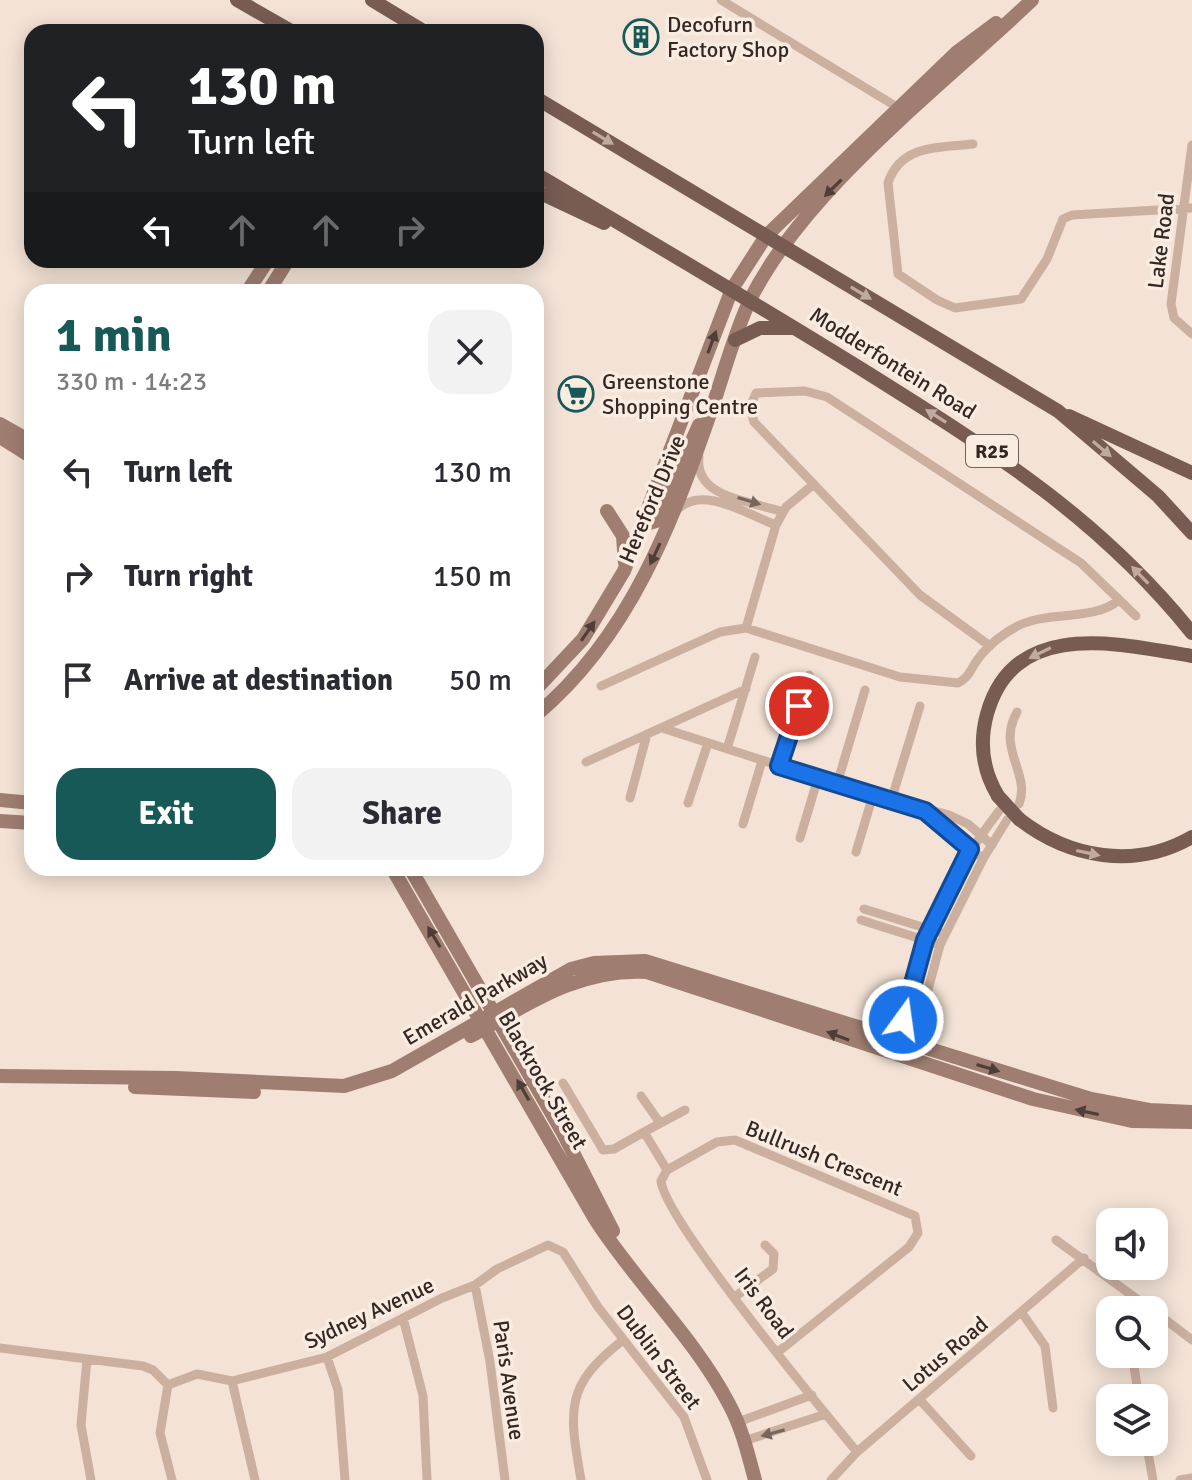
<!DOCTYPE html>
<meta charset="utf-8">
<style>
:root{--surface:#fff;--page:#f2f2f3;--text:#2b2b33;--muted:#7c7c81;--accent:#165957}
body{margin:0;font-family:Signika,sans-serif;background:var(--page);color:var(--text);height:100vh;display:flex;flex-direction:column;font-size:30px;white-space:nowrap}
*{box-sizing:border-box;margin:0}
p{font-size:26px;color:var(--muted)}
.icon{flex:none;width:44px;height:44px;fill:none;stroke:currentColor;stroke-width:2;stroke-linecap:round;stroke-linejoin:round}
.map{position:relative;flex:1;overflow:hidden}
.drawer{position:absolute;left:24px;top:284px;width:520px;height:592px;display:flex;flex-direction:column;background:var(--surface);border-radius:24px;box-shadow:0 4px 20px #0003}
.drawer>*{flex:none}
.hud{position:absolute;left:24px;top:24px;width:520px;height:244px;border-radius:24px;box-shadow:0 4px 20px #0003;background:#202124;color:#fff;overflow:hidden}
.controls{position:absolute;left:1096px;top:1208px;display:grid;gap:16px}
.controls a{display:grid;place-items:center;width:72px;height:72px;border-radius:16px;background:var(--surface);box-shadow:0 4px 20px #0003;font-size:40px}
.pin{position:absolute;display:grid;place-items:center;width:68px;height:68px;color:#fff;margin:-34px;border:4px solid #fff;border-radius:50%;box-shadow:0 2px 8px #0007}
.me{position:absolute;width:88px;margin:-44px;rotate:14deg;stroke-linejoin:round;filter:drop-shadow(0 0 6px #0008)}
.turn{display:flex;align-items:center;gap:28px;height:168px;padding:0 32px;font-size:36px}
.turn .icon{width:104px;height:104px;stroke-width:2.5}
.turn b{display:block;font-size:56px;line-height:68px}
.lanes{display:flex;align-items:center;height:76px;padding:0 32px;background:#0003;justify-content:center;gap:40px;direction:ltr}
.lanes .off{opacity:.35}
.round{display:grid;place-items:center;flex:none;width:84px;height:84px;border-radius:24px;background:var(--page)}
.headline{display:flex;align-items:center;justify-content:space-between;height:136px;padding:0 32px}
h1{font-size:48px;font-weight:700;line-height:60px;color:var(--accent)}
.primary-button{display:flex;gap:16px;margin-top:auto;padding:16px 32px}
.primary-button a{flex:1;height:92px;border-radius:24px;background:var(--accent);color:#fff;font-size:32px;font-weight:700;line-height:92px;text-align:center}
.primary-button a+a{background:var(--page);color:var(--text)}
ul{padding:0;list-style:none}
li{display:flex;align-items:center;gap:24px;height:104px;padding:0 32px}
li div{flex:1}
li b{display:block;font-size:30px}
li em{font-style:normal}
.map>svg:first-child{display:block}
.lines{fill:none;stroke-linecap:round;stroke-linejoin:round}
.street{stroke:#cbb0a0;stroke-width:9}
.secondary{stroke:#9f7e71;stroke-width:14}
.primary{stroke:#785c53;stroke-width:14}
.primary-bridge{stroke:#785c53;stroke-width:14}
.oneway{fill:#c0aba1}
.oneway2{fill:#4f3e37}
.oneway3{fill:#78655c}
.route-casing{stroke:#114b97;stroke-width:20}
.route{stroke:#1a73e8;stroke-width:14}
.labels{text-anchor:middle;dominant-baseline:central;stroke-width:7;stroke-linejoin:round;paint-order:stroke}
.shield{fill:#faece1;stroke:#6f635d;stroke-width:2}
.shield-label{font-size:20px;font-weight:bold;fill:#342824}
.poi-label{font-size:22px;fill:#342824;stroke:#faece1;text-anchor:start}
.street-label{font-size:22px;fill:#342824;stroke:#faece1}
</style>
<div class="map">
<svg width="1192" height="1480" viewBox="0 0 1192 1480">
<rect width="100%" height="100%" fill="#f3e2d5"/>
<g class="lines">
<path class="street" d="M 721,0 L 902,110
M 973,144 C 939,148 901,144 888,183 L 898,274 L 937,300 L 955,308 L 1021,299 L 1047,259 L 1063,219 L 1072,215 L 1192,208
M 1192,145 L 1171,304 L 1174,318 L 1192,334
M 699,457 C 694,499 753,501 783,512
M 676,511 C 702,483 747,515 776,525
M 746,628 L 776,525 L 786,507 L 814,484
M 990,646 L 920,595 L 754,422 L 750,407 L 756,393 L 805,391 L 827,397 L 1081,563 L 1136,616
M 601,686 L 720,632 L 746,628 L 900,677 L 958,683 C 969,678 971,668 978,659 C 988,645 1006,631 1022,624 C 1053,611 1094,621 1119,600
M 1017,712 C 996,749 1031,773 1019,804
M 662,728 L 837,784 L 949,815 L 968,824 L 992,845
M 727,749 L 755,657
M 586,762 L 746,689
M 779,766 L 809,675
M 837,784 L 865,690
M 630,798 L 647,734
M 891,801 L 920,706
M 688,803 L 708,743
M 927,812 L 983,859
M 743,824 L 762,761
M 800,838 L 818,778
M 856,852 L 873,795
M 864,909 L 945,934
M 861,920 L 940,945
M 898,1044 C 921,950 939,889 999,811
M 909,1061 L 940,945 L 983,859 L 1007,820
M 563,1083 L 603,1150 L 614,1149 L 644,1132 L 667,1170
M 641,1096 L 660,1123
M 644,1132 L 685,1110
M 667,1170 L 717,1142 L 735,1140 L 915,1216 L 918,1233 L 909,1247 L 778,1352
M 667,1170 L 661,1181 C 665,1220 823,1411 857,1452
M 1056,1240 L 1152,1310
M 475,1285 L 490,1362 L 505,1480
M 736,1296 L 773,1269 L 774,1254 L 765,1245
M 1154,1311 L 1192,1340
M 1022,1313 L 1045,1346 L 1053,1408
M 403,1318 L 423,1396 L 427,1480
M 0,1348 L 143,1366 L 153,1370 L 168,1385
M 1132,1354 L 1139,1398
M 327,1357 L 338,1390 L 345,1480
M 87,1359 L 81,1425 L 91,1480
M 232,1381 L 255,1480
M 168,1385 L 197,1374 L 232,1381 L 327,1357 L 442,1298 L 475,1285 L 497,1269 L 548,1245 L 563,1252 L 598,1307 L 684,1417 L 707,1480
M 168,1385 L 160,1433 L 172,1480
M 919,1399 L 971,1456
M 738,1422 L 812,1395
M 744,1441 L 826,1414
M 1146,1442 L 1153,1480
M 581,1480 C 569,1410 564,1386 623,1340
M 831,1480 L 857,1452 L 1084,1258
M 1180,1480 L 1192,1478"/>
<path class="secondary" d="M 247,292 L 268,260
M 268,292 L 288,260
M 0,424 L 32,442
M 0,437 L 32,457
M 607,511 L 623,536 L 625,563
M 643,525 L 656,521 L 699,425
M 536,689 L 583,639 L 624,571 L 732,289 L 766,236 L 957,52 L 996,23
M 536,715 C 630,637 673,521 712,408 C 724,373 734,334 750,300 C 805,189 942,86 1032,0
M 0,800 L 32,803
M 0,821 L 32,823
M 392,868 L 595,1219 C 636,1283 694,1337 729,1404 C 742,1428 748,1454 755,1480
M 410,868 L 563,1133 L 613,1231
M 471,1036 C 528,1004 579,968 647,972 L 1033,1099 L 1132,1121 L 1192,1122
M 0,1076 L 177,1078 L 344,1086 L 392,1071 L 571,969 L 594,963 L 645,961 L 1091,1099 L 1149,1110 L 1192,1112
M 135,1087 L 254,1092"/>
<path class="primary" d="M 237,0 L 293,32
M 372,0 L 425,32
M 536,98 L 1058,411 L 1158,496 L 1192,533
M 536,174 C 646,239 755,303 863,370 C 989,449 1098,516 1192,633
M 536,191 L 604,223
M 735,340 L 760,328 L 792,328
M 1069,416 L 1192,473
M 998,796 C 983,771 979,743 987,714 C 1014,617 1119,644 1192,656
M 1019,819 C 1069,858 1135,870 1192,837"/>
<path class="primary-bridge" d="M 998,796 L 1019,819"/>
</g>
<defs><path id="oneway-solid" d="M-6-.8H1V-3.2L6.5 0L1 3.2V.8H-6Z" transform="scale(2)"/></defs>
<g class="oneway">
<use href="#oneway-solid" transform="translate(603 138) rotate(31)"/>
<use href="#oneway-solid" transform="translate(861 293) rotate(31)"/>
<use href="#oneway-solid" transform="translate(936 416) rotate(-148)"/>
<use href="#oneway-solid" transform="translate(1102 449) rotate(40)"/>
<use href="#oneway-solid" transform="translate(1140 575) rotate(-134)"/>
<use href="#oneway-solid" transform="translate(1040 653) rotate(154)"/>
<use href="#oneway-solid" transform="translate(1088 853) rotate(12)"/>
</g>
<g class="oneway2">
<use href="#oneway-solid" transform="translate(833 188) rotate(135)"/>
<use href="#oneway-solid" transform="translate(712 342) rotate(-70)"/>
<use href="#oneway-solid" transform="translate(655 554) rotate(115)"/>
<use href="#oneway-solid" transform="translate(588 631) rotate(-55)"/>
<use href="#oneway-solid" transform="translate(434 937) rotate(-121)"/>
<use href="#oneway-solid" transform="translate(838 1036) rotate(-159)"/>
<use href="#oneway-solid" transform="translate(988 1068) rotate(17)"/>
<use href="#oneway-solid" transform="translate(523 1090) rotate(-120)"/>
<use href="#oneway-solid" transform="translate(1087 1112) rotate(-168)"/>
</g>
<g class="oneway3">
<use href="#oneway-solid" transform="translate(749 501) rotate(17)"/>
<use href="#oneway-solid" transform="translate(773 1433) rotate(165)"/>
</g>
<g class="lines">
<defs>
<path id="route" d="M 799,706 L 779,766 L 925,811 L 970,849 L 925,940 L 903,1020"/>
</defs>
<use href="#route" class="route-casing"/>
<use href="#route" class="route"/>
</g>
<defs>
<symbol id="building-ring" viewBox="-11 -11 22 22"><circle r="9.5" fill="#faece1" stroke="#165957" stroke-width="1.5"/><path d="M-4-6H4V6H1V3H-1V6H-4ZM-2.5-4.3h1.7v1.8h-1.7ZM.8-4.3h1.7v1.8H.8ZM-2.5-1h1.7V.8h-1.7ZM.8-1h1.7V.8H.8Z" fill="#165957"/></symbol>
<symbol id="supermarket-ring" viewBox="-11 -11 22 22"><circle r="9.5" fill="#faece1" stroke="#165957" stroke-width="1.5"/><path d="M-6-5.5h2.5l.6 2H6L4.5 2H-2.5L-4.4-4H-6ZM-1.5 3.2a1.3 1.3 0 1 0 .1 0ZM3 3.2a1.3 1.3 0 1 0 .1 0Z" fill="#165957"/></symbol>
</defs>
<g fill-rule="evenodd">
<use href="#building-ring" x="621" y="17" width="40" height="40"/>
<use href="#supermarket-ring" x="556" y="374" width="40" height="40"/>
</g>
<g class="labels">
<rect class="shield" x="966" y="435" width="52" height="32" rx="6"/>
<g class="shield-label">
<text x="992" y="451">R25</text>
</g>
<g class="poi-label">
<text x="667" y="24">Decofurn<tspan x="667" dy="25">Factory Shop</tspan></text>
<text x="602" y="381">Greenstone<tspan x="602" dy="25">Shopping Centre</tspan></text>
</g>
<g class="street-label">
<text transform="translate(1161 241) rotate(-83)">Lake Road</text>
<text transform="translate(893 363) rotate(32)">Modderfontein Road</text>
<text transform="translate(652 499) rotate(-67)">Hereford Drive</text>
<text transform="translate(475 999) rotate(-30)">Emerald Parkway</text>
<text transform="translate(543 1080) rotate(60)">Blackrock Street</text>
<text transform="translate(824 1158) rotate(22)">Bullrush Crescent</text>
<text transform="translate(764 1303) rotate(53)">Iris Road</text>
<text transform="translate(369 1313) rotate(-25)">Sydney Avenue</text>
<text transform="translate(945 1354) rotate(-40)">Lotus Road</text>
<text transform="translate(659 1357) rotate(53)">Dublin Street</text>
<text transform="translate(509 1380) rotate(82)">Paris Avenue</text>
</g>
</g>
</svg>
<div class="controls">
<a><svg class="icon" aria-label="sound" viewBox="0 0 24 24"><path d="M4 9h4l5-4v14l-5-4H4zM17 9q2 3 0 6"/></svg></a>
<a><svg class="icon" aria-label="search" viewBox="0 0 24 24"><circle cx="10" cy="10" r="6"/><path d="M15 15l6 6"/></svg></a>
<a><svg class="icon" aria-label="layers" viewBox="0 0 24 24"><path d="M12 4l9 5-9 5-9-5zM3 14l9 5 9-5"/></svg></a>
</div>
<div class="pin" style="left:799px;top:706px;background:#d93025"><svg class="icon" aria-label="arrive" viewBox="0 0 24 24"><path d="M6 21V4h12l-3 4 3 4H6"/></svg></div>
<svg class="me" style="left:903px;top:1020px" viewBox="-20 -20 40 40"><circle r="17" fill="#1a73e8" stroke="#fff" stroke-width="3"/><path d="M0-11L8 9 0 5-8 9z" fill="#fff"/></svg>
<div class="hud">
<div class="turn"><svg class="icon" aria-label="left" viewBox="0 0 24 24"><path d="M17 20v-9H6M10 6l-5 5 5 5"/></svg><div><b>130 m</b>Turn left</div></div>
<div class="lanes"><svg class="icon" aria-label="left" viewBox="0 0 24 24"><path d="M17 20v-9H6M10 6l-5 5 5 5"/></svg><svg class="icon off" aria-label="ahead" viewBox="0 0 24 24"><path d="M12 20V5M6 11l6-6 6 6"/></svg><svg class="icon off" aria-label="ahead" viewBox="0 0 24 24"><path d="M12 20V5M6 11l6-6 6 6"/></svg><svg class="icon off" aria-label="right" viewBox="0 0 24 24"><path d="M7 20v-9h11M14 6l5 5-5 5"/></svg></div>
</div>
<section class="drawer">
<div class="headline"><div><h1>1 min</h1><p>330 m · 14:23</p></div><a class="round"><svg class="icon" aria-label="close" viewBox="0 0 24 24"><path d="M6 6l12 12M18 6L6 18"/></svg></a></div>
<ul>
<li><svg class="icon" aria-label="left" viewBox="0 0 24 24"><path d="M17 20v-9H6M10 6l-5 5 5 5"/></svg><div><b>Turn left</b></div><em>130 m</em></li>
<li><svg class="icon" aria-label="right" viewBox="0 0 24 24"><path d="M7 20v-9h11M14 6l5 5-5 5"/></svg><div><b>Turn right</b></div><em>150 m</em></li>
<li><svg class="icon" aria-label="arrive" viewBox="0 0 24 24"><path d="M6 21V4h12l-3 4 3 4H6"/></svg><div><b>Arrive at destination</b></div><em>50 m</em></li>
</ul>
<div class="primary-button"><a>Exit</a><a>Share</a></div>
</section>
</div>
